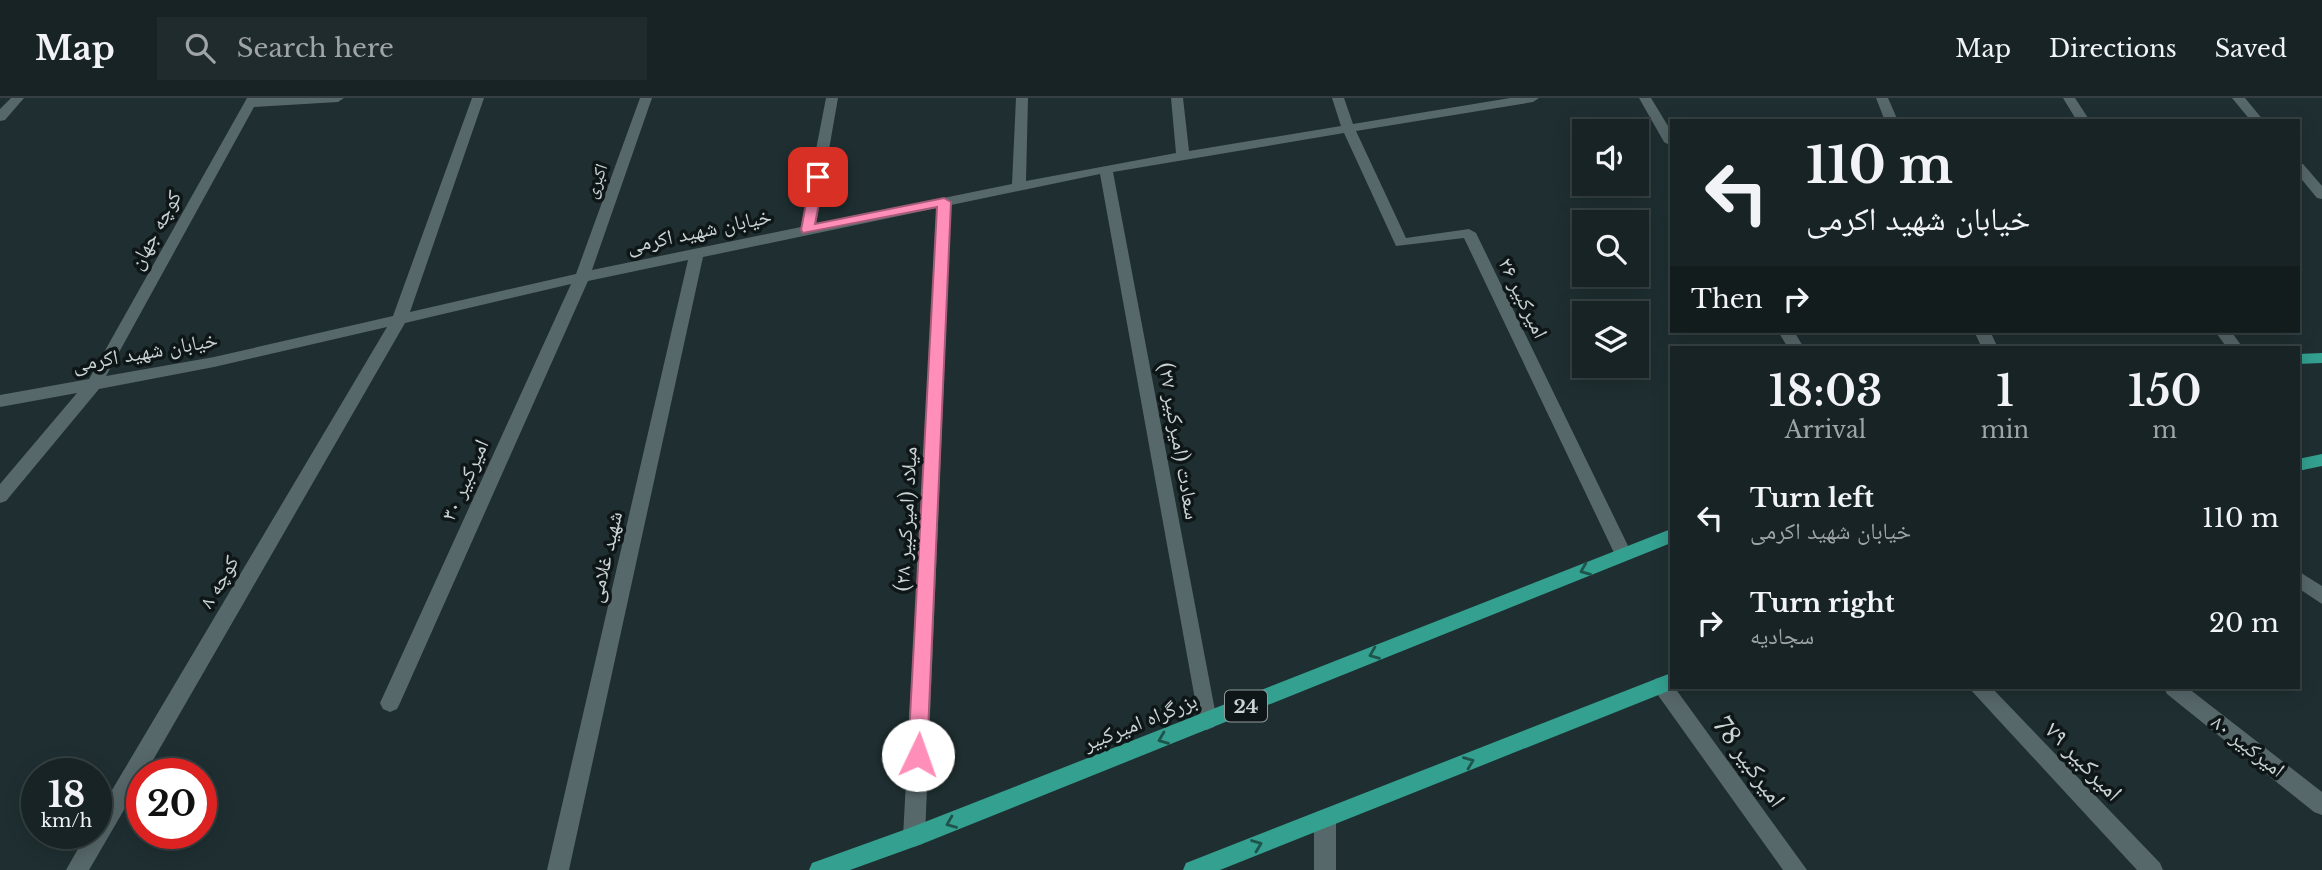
<!DOCTYPE html>
<meta charset="utf-8">
<style>
:root{--surface:#172325;--page:#202b2d;--text:#f1f3f6;--muted:#9ea4a7;--line:#364042}
body{margin:0;font-family:"Libre Baskerville","Noto Naskh Arabic",serif;background:var(--page);color:var(--text);height:100vh;display:flex;flex-direction:column;font-size:26px;white-space:nowrap}
*{box-sizing:border-box;margin:0}
p{font-size:23px;color:var(--muted)}
.icon{flex:none;width:38px;height:38px;fill:none;stroke:currentColor;stroke-width:2;stroke-linecap:round;stroke-linejoin:round}
.map{position:relative;flex:1;overflow:hidden}
.details{position:absolute;left:1670px;top:248px;width:630px;height:343px;display:flex;flex-direction:column;background:var(--surface);border-radius:0px;box-shadow:0 4px 18px #0003,0 0 0 2px var(--line)}
.details>*{flex:none}
.guide{position:absolute;left:1670px;top:21px;width:630px;height:214px;border-radius:0px;box-shadow:0 4px 18px #0003,0 0 0 2px var(--line);background:#172325;color:var(--text);overflow:hidden}
.buttons{position:absolute;left:1572px;top:21px;display:grid;gap:14px}
.buttons a{display:grid;place-items:center;width:77px;height:77px;border-radius:0px;background:var(--surface);box-shadow:0 4px 18px #0003,0 0 0 2px var(--line);font-size:35px}
.speed{position:absolute;left:21px;top:660px;display:flex;gap:14px;font-size:35px;font-weight:700;text-align:center}
.speed>*{display:grid;place-content:center;width:91px;height:91px;border-radius:50%;background:var(--surface);box-shadow:0 4px 18px #0003,0 0 0 2px var(--line);line-height:1}
.speed small{font-size:18px;font-weight:400}
.speed .limit{border:10px solid #d22;background:#fff;color:#111}
.pin{position:absolute;display:grid;place-items:center;width:60px;height:60px;color:#fff;margin:-30px;border-radius:14px;box-shadow:0 4px 10px #0006}
.me{position:absolute;width:77px;margin:-38px;rotate:3deg;stroke-linejoin:round;filter:drop-shadow(0 0 5px #0008)}
.turn{display:flex;align-items:center;gap:24px;height:147px;padding:0 21px;font-size:32px}
.turn .icon{width:91px;height:91px;stroke-width:2.5}
.turn b{display:block;font-size:49px;line-height:60px}
.then{display:flex;align-items:center;height:66px;padding:0 21px;background:#0003;gap:14px;font-size:26px}
.eta{display:flex;justify-content:space-evenly;align-items:center;height:119px;text-align:center}
.eta b{font-size:42px;font-weight:600;line-height:49px}
ul{padding:0;list-style:none}
li{display:flex;align-items:center;gap:21px;height:105px;padding:0 21px}
li div{flex:1}
li b{display:block;font-size:26px}
li em{font-style:normal}
header{display:flex;align-items:center;gap:42px;box-sizing:border-box;height:98px;padding:0 35px;background:var(--surface);border-bottom:2px solid var(--line)}
header strong{font-size:33px}
nav{display:flex;gap:38px;margin-inline-start:auto;font-size:24px}
.search{width:490px;height:63px;background:var(--page);display:flex;align-items:center;gap:18px;box-sizing:border-box;padding:0 24px;border-radius:0px;color:var(--muted);font-size:26px}
.map>svg:first-child{display:block}
.lines{fill:none;stroke-linecap:round;stroke-linejoin:round}
.minor{fill:#57686a;fill-rule:evenodd}
.major{fill:#33a090;fill-rule:evenodd}
.oneway{stroke:#1f544d}
.route{fill:#ff8eb9;stroke:#a65c78;stroke-width:2}
.labels{text-anchor:middle;dominant-baseline:central;stroke-width:7;stroke-linejoin:round;paint-order:stroke}
.far-street-label{font-size:18px;fill:#cad4d5;stroke:#0f1617}
.shield{fill:#0f1617;stroke:#929b9c;stroke-width:2}
.shield-label{font-size:19px;font-weight:bold;fill:#cad4d5}
.street-label{font-size:21px;fill:#cad4d5;stroke:#0f1617}
.near-street-label{font-size:24px;fill:#cad4d5;stroke:#0f1617}
</style>
<header>
<strong>Map</strong>
<div class="search"><svg class="icon" aria-label="search" viewBox="0 0 24 24"><circle cx="10" cy="10" r="6"/><path d="M15 15l6 6"/></svg>Search here</div>
<nav><a>Map</a><a>Directions</a><a>Saved</a></nav>
</header>
<div class="map">
<svg width="2322" height="772" viewBox="0 0 2322 772">
<rect width="100%" height="100%" fill="#1f2f31"/>
<g class="lines">
<path class="minor" d="M 11,0 L 24,0 L 5,22 L 0,23 L 0,11 Z
M 247,0 L 344,0 L 338,4 L 254,9 L 106,278 L 214,259 L 393,218 L 472,0 L 484,0 L 410,214 L 576,176 L 640,0 L 652,0 L 592,172 L 801,129 L 826,0 L 838,0 L 816,126 L 1012,86 L 1016,0 L 1028,0 L 1026,83 L 1176,55 L 1171,0 L 1183,0 L 1189,53 L 1341,28 L 1332,0 L 1344,0 L 1353,26 L 1510,0 L 1539,0 L 1533,4 L 1356,33 L 1406,140 L 1469,131 L 1476,135 L 1632,456 L 1629,461 L 1617,461 L 1464,140 L 1396,148 L 1344,35 L 1113,74 L 1217,623 L 1214,629 L 1207,632 L 1200,629 L 1100,76 L 951,107 L 925,739 L 922,746 L 914,749 L 906,746 L 903,739 L 937,110 L 703,159 L 569,772 L 547,772 L 688,162 L 588,183 L 400,605 L 397,611 L 390,614 L 383,611 L 380,605 L 571,186 L 405,225 L 145,676 L 142,676 L 142,681 L 89,772 L 66,772 L 87,735 L 96,735 L 96,719 L 387,229 L 214,269 L 99,291 L 6,403 L 0,405 L 0,386 L 77,295 L 0,309 L 0,297 L 89,281 Z
M 1639,0 L 1651,0 L 1671,33 L 1671,48 L 1664,44 Z
M 1876,0 L 1888,0 L 1898,23 L 1885,23 Z
M 2063,0 L 2075,0 L 2090,23 L 2077,23 Z
M 2232,0 L 2245,0 L 2264,23 L 2251,23 Z
M 2298,65 L 2303,66 L 2322,88 L 2322,101 L 2317,100 L 2298,77 Z
M 1778,233 L 1794,233 L 1804,250 L 1788,250 Z
M 1974,233 L 1990,233 L 1998,250 L 1982,250 Z
M 2215,233 L 2231,233 L 2243,250 L 2227,250 Z
M 2298,473 L 2322,488 L 2322,506 L 2298,490 Z
M 1662,579 L 1669,581 L 1671,590 L 1675,590 L 1807,772 L 1783,772 L 1655,593 L 1652,587 L 1655,581 Z
M 1969,590 L 1992,590 L 2160,765 L 2163,772 L 2137,772 Z
M 2164,590 L 2188,590 L 2322,694 L 2322,717 L 2314,714 L 2167,596 Z
M 1325,711 L 1333,714 L 1336,721 L 1336,772 L 1314,772 L 1314,721 L 1317,714 Z"/>
<path class="major" d="M 2322,255 L 2322,265 L 2298,266 L 2298,256 Z
M 2322,356 L 2322,368 L 2298,373 L 2298,361 Z
M 1671,431 L 1671,445 L 922,746 L 850,772 L 809,772 L 812,765 L 912,729 Z
M 1671,575 L 1671,590 L 1676,590 L 1220,772 L 1183,772 L 1186,765 Z"/>
</g>
<defs><path id="oneway-chevron" d="M-2-3.5L2.5 0L-2 3.5" fill="none" stroke-width="1.6" stroke-linecap="round" stroke-linejoin="round" transform="scale(1.75)"/></defs>
<g class="oneway">
<use href="#oneway-chevron" transform="translate(1585 472) rotate(158)"/>
<use href="#oneway-chevron" transform="translate(1374 556) rotate(158)"/>
<use href="#oneway-chevron" transform="translate(1163 641) rotate(158)"/>
<use href="#oneway-chevron" transform="translate(1469 664) rotate(-22)"/>
<use href="#oneway-chevron" transform="translate(951 725) rotate(158)"/>
<use href="#oneway-chevron" transform="translate(1257 747) rotate(-21)"/>
</g>
<path class="route" d="M 818,75 L 824,79 L 815,126 L 944,100 L 951,104 L 927,657 L 924,663 L 918,665 L 911,663 L 908,657 L 937,109 L 803,135 L 801,132 L 811,79 Z"/>
<g class="labels">
<g class="far-street-label">
<text transform="translate(596 83) rotate(-70)">اکبری</text>
</g>
<rect class="shield" x="1225" y="592.5" width="42" height="31" rx="5"/>
<g class="shield-label">
<text x="1246" y="608">24</text>
</g>
<g class="street-label">
<text transform="translate(155 132) rotate(-61)">کوچه جهان</text>
<text transform="translate(699 133) rotate(-12)">خیابان شهید اکرمی</text>
<text transform="translate(1523 200) rotate(64)">امیرکبیر ۲۶</text>
<text transform="translate(145 254) rotate(-10)">خیابان شهید اکرمی</text>
<text transform="translate(1179 343) rotate(80)">سعادت (امیرکبیر ۲۷)</text>
<text transform="translate(465 382) rotate(-66)">امیرکبیر ۳۰</text>
<text transform="translate(906 421) rotate(-87)">میلاد (امیرکبیر ۲۸)</text>
<text transform="translate(605 459) rotate(-77)">شهید غلامی</text>
<text transform="translate(219 484) rotate(-60)">کوچه ۸</text>
<text transform="translate(1140 624) rotate(-22)">بزرگراه امیرکبیر</text>
<text transform="translate(2248 648) rotate(38)">امیرکبیر ۸۰</text>
</g>
<g class="near-street-label">
<text transform="translate(2084 663) rotate(46)">امیرکبیر ۷۹</text>
<text transform="translate(1750 664) rotate(54)">امیرکبیر 78</text>
</g>
</g>
</svg>
<div class="buttons">
<a><svg class="icon" aria-label="sound" viewBox="0 0 24 24"><path d="M4 9h4l5-4v14l-5-4H4zM17 9q2 3 0 6"/></svg></a>
<a><svg class="icon" aria-label="search" viewBox="0 0 24 24"><circle cx="10" cy="10" r="6"/><path d="M15 15l6 6"/></svg></a>
<a><svg class="icon" aria-label="layers" viewBox="0 0 24 24"><path d="M12 4l9 5-9 5-9-5zM3 14l9 5 9-5"/></svg></a>
</div>
<div class="speed"><div>18<small>km/h</small></div><div class="limit">20</div></div>
<div class="pin" style="left:818px;top:79px;background:#d93025"><svg class="icon" aria-label="arrive" viewBox="0 0 24 24"><path d="M6 21V4h12l-3 4 3 4H6"/></svg></div>
<svg class="me" style="left:918px;top:657px" viewBox="-20 -20 40 40"><circle r="19" fill="#fff"/><path d="M0-13L10 11 0 6-10 11z" fill="#ff8eb9"/></svg>
<div class="guide">
<div class="turn"><svg class="icon" aria-label="left" viewBox="0 0 24 24"><path d="M17 20v-9H6M10 6l-5 5 5 5"/></svg><div><b>110 m</b>خیابان شهید اکرمی</div></div>
<div class="then">Then<svg class="icon" aria-label="right" viewBox="0 0 24 24"><path d="M7 20v-9h11M14 6l5 5-5 5"/></svg></div>
</div>
<section class="details">
<div class="eta">
<div><b>18:03</b><p>Arrival</p></div>
<div><b>1</b><p>min</p></div>
<div><b>150</b><p>m</p></div>
</div>
<ul>
<li><svg class="icon" aria-label="left" viewBox="0 0 24 24"><path d="M17 20v-9H6M10 6l-5 5 5 5"/></svg><div><b>Turn left</b><p>خیابان شهید اکرمی</p></div><em>110 m</em></li>
<li><svg class="icon" aria-label="right" viewBox="0 0 24 24"><path d="M7 20v-9h11M14 6l5 5-5 5"/></svg><div><b>Turn right</b><p>سجادیه</p></div><em>20 m</em></li>
</ul>
</section>
</div>
